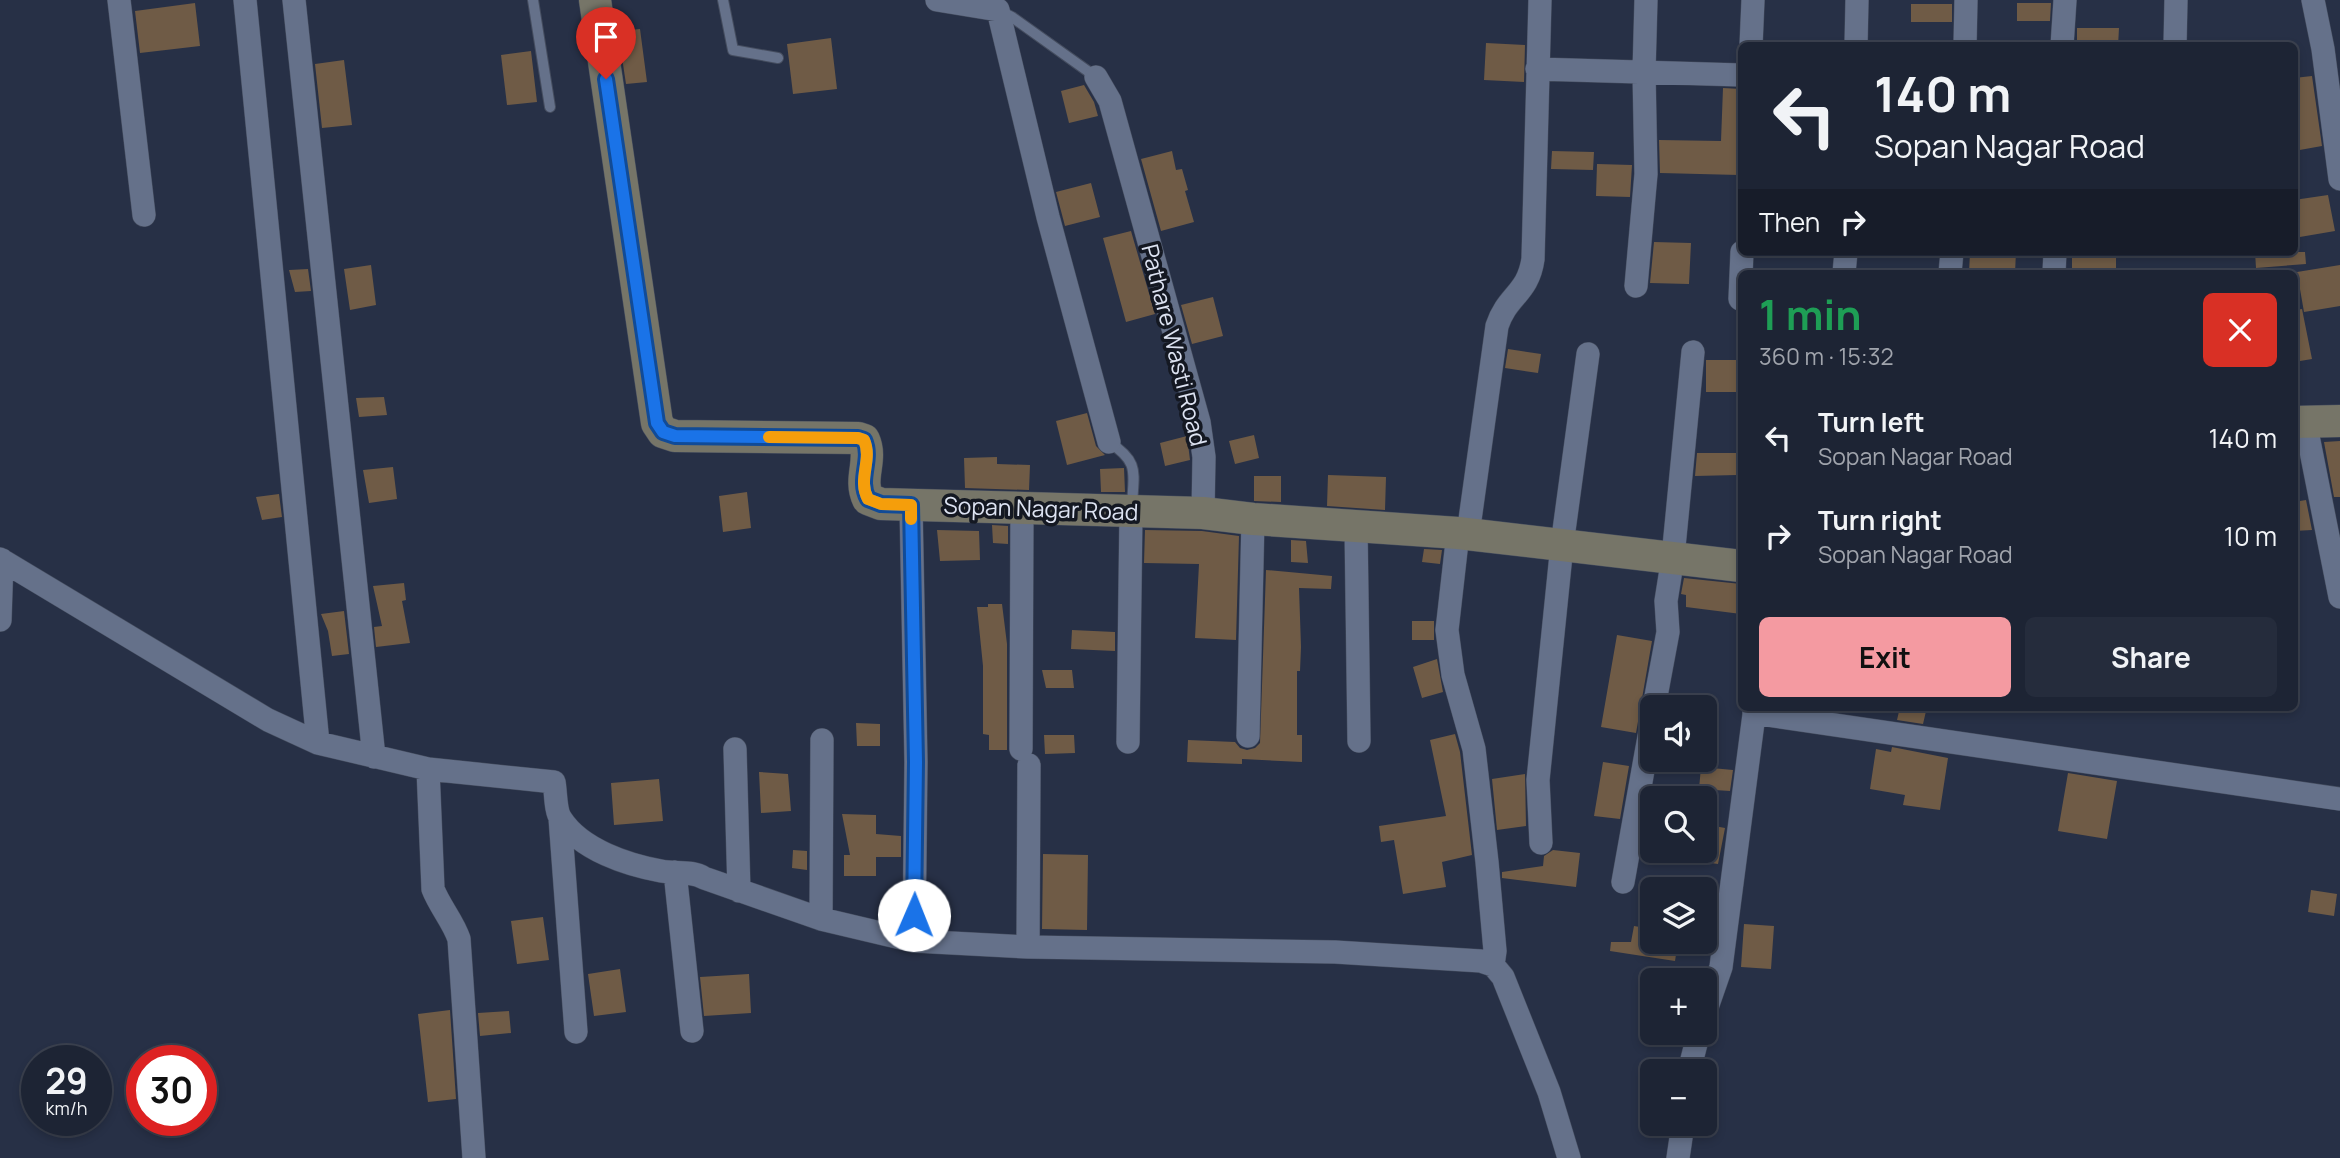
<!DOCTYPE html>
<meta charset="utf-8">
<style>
:root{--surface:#1d2434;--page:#252c3c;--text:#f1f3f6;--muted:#a0a4ac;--line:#3b414f;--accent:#f49aa1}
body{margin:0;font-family:Manrope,sans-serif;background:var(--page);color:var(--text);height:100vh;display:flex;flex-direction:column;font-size:26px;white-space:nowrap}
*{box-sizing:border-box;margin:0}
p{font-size:23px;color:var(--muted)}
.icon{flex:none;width:38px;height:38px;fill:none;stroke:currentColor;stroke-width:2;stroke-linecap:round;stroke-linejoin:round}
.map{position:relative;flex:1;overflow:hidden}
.side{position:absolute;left:1738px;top:270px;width:560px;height:441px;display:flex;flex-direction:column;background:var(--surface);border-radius:10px;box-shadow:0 4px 10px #0003,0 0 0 2px var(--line)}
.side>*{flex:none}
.hud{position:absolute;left:1738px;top:42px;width:560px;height:214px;border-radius:10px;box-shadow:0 4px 10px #0003,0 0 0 2px var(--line);background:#1d2434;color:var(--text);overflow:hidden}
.buttons{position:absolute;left:1640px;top:695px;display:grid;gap:14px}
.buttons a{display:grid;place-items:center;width:77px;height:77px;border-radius:10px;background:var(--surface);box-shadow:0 4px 10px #0003,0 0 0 2px var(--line);font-size:35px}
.speed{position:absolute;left:21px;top:1045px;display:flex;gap:14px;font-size:35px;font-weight:700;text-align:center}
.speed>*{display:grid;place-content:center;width:91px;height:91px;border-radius:50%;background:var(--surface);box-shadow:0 4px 10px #0003,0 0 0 2px var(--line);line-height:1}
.speed small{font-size:18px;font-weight:400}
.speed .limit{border:10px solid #d22;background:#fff;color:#111}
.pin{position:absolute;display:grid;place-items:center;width:60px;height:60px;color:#fff;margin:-72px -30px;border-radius:50% 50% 50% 0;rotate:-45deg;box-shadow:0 0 7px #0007}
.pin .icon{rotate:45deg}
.me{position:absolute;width:77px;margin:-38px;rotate:1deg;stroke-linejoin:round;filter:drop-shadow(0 0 5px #0008)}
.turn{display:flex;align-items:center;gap:24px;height:147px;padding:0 21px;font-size:32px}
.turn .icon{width:91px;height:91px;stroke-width:2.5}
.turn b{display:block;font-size:49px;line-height:60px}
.then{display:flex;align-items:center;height:66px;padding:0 21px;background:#0003;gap:14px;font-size:26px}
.round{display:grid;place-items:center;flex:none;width:74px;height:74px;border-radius:10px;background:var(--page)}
.summary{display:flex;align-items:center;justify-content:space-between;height:119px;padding:0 21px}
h1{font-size:42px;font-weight:700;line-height:52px;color:#1e9e55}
.button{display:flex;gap:14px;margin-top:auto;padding:14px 21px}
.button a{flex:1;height:80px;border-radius:10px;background:var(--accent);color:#111;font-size:28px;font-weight:700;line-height:80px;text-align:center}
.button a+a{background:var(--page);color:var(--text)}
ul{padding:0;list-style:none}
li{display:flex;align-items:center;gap:21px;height:98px;padding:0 21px}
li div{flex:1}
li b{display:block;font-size:26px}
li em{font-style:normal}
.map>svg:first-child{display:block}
.building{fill:#6f5b46}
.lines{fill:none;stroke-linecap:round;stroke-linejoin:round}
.lane-casing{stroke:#454d5f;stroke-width:12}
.street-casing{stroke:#454d5f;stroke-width:24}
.secondary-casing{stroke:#454d5f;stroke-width:33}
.lane{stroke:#65718a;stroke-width:10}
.street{stroke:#65718a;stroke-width:23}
.secondary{stroke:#767568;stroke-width:32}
.route-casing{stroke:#114b97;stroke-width:18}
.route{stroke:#1a73e8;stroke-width:12}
.slow{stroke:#f59e0b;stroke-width:12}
.labels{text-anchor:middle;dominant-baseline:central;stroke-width:7;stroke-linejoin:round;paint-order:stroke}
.street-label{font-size:23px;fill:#dde3f2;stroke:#141822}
</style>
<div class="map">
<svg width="2340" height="1158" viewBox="0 0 2340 1158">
<rect width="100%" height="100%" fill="#273046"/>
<path class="building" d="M 195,3 L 200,46 L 140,53 L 135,11 Z
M 2017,3 L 2051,3 L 2050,21 L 2017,21 Z
M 1911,4 L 1952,4 L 1952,22 L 1911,22 Z
M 2077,28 L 2119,28 L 2118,46 L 2077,46 Z
M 640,29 L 647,82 L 626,84 L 618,31 Z
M 831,38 L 837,89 L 793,94 L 787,44 Z
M 1486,43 L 1525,45 L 1524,82 L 1484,80 Z
M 531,51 L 537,102 L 507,105 L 501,55 Z
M 344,60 L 352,125 L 322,128 L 315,64 Z
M 2312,76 L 2322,146 L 2294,151 L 2294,78 Z
M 1084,85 L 1094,102 L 1098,116 L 1069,123 L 1061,91 Z
M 1723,88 L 1741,89 L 1739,175 L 1660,173 L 1659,140 L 1721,141 Z
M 1172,151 L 1176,170 L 1182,169 L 1188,190 L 1185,191 L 1194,222 L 1161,231 L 1141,159 Z
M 1552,151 L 1594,152 L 1593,170 L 1551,169 Z
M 1597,164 L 1632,165 L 1630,197 L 1596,196 Z
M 1091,183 L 1100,217 L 1065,226 L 1056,192 Z
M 2328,195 L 2335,231 L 2294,238 L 2294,200 Z
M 1131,231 L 1155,314 L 1126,322 L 1103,238 Z
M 1654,242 L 1691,243 L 1689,284 L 1650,283 Z
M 1970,252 L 2016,252 L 2015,273 L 1969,273 Z
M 2072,252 L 2116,252 L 2116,271 L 2072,272 Z
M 2255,252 L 2305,252 L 2306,264 L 2256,268 Z
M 371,265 L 376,305 L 350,310 L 344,269 Z
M 2340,265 L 2340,306 L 2304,312 L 2297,272 Z
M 308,269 L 311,291 L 295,292 L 289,270 Z
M 1213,297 L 1223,336 L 1192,344 L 1181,305 Z
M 2302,309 L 2312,359 L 2294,362 L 2294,310 Z
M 1508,349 L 1541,354 L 1538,373 L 1505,368 Z
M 1706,360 L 1741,360 L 1741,392 L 1706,392 Z
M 384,397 L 387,415 L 359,417 L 356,398 Z
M 1087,413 L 1096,446 L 1105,455 L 1067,465 L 1056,421 Z
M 1254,435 L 1259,458 L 1235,464 L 1229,441 Z
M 1187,436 L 1190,460 L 1165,466 L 1160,443 Z
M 2340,441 L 2340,497 L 2334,497 L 2324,442 Z
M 1697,453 L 1736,453 L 1737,475 L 1695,476 Z
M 997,457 L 997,464 L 1030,465 L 1029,490 L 965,488 L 964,458 Z
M 393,467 L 397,499 L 369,503 L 363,470 Z
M 1124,468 L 1125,492 L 1101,492 L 1100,469 Z
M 1328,475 L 1386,477 L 1385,510 L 1327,506 Z
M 1254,476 L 1281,476 L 1281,502 L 1254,501 Z
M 747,492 L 751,528 L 723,532 L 719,496 Z
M 279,494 L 282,517 L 262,520 L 256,497 Z
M 2306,500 L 2312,530 L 2294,531 L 2294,502 Z
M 992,525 L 1008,526 L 1008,544 L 993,543 Z
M 937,530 L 979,531 L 980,560 L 940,561 Z
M 1145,530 L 1202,531 L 1239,536 L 1236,640 L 1195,638 L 1199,564 L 1144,563 Z
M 1291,540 L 1306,541 L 1308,563 L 1291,562 Z
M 1424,549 L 1442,550 L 1440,564 L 1422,562 Z
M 1266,570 L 1332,576 L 1331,589 L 1299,588 L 1301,647 L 1300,671 L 1297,671 L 1297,735 L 1302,735 L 1302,762 L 1242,759 L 1242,764 L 1187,762 L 1188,740 L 1235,742 L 1240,748 L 1247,750 L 1255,748 L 1260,743 Z
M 1684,578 L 1741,584 L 1741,614 L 1686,607 L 1686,595 L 1681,594 Z
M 404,583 L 406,600 L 402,601 L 410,643 L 376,647 L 374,627 L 382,626 L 373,586 Z
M 988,604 L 1002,604 L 1007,644 L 1007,750 L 989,750 L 989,735 L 983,734 L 983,666 L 977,607 L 988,607 Z
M 344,611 L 349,654 L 332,656 L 328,631 L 321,614 Z
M 1412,621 L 1434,621 L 1434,640 L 1412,640 Z
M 1072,630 L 1115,632 L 1115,651 L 1071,649 Z
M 1617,635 L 1652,641 L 1636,733 L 1601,727 Z
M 1437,659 L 1443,692 L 1422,698 L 1413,667 Z
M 1042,670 L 1072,670 L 1074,688 L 1046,688 Z
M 1900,707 L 1927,707 L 1923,724 L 1897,720 Z
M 856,723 L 880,724 L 880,746 L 857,746 Z
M 1455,734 L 1460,752 L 1472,855 L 1442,862 L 1446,887 L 1403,894 L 1394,840 L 1381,842 L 1379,826 L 1446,816 L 1430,740 Z
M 1044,735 L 1074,735 L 1075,753 L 1045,754 Z
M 1892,747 L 1948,758 L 1940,810 L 1903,805 L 1905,795 L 1870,789 L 1876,749 L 1891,752 Z
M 1603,762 L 1629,766 L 1620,819 L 1594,816 Z
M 1701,767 L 1733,770 L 1730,791 L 1699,789 Z
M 759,772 L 788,774 L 791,811 L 761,813 Z
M 2068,773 L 2117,781 L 2107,839 L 2058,831 Z
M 1525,774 L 1526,826 L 1497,830 L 1492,779 Z
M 659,779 L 663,821 L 614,825 L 611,783 Z
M 842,814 L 876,815 L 876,834 L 901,836 L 901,857 L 876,857 L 876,876 L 844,876 L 844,855 L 850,855 Z
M 1704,824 L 1725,828 L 1718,864 L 1704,862 Z
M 793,850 L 807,851 L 807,870 L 792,868 Z
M 1553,850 L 1580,853 L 1576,887 L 1502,878 L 1502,872 L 1543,866 L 1544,856 Z
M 1043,854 L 1088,855 L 1087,930 L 1042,929 Z
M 2311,890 L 2337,894 L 2334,916 L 2308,912 Z
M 543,917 L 549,960 L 517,964 L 511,921 Z
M 1744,924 L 1774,926 L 1771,969 L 1741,967 Z
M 1634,926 L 1652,929 L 1652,942 L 1678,942 L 1675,961 L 1610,951 L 1611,942 L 1631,942 Z
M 620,969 L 626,1012 L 594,1016 L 588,974 Z
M 749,974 L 751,1013 L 704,1016 L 700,977 Z
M 450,1010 L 456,1099 L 428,1102 L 418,1014 Z
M 509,1011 L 511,1033 L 480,1036 L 478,1013 Z"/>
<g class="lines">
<defs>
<path id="lane" d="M 533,0 L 550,107
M 723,0 L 733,50 L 778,58
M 1000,11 L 1012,17 L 1096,77
M 1109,442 C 1141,463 1133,473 1132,508"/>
<path id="street" d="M 119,0 L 144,215
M 245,0 L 318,743
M 294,0 L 374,757
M 937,0 L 998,10 L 1048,217 L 1109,442
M 2313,0 L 2323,49 L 2340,179
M 1751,46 L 1753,0
M 1856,46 L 1857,0
M 1965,46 L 1966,0
M 2062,46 L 2065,0
M 2175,46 L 2176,0
M 1537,69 L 1741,75
M 1096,77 L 1110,101 L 1199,422 L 1204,457 L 1203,513
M 1844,273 L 1846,252
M 1950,273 L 1952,252
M 2054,273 L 2055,252
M 1636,286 L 1646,174 L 1644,72 L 1646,0
M 1740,299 L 1742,252
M 2305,421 L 2340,597
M 911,505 L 916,762 L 914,941
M 1356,526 L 1359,741
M 1458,533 L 1447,630 L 1453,675 L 1474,749 L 1487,862 L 1495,951 L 1493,965
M 1468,534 L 1497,326 C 1507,295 1528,294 1533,259 L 1540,0
M 0,559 L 268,720 L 318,743 L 428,769 L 554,782 C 556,792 555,811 561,819 C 581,850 628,865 661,871 C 676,874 691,870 704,878 L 821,919 L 914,941 L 1028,947 L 1335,952 L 1481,961 L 1493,965 L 1503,977 L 1549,1092 L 1569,1158
M 0,620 L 2,560
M 1654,707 L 1668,632 L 1666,601 L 1673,557 L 1693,352
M 1754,713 L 2340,799
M 1248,736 L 1253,519
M 1128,742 L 1131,511
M 735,749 L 739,891
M 1021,749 L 1022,508
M 428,769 L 433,889 C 440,907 453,921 459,939 L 474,1158
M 560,818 L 576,1032
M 1541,843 L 1538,780 L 1562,545 L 1588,354
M 675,872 L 692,1031
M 1623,882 L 1652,720
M 821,919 L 822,740
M 1028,947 L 1029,765
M 1704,1016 L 1721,967 L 1755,707
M 1689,1071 L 1699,1032
M 1678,1158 L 1683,1124"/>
<path id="secondary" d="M 595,0 L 657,423 L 663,432 L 675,436 L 858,438 L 864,440 C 873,460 858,478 868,499 L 881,504 L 1203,513 L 1253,519 L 1458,533 L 1741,566
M 2294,422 L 2340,421"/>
</defs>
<use href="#lane" class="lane-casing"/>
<use href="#street" class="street-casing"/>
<use href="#secondary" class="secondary-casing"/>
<use href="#lane" class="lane"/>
<use href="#street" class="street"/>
<use href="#secondary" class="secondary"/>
</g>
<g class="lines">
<defs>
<path id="route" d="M 606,79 L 657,423 L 663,432 L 675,436 L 858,438 L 864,440 C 873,460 857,479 868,499 L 881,504 L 911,505 L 916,762 L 914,915"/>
</defs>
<use href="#route" class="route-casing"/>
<use href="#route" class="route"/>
<path class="slow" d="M 769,437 L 858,438 L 864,440 C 873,460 857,479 868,499 L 881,504 L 911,505 L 911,519"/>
</g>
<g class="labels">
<g class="street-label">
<text transform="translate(1175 345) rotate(76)">Pathare Wasti Road</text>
<text transform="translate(1041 508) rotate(2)">Sopan Nagar Road</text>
</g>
</g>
</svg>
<div class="buttons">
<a><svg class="icon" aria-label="sound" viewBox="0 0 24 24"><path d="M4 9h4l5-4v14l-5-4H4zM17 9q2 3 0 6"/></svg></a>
<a><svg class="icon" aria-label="search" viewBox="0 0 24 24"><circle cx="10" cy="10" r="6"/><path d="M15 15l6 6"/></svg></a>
<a><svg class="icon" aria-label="layers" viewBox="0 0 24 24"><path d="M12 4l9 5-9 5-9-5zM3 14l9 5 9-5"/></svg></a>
<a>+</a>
<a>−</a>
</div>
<div class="speed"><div>29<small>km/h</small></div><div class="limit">30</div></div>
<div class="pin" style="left:606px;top:79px;background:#d93025"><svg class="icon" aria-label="arrive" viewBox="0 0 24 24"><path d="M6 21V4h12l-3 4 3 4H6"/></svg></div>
<svg class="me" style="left:914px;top:915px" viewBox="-20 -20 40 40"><circle r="19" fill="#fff"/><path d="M0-13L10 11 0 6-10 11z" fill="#1a73e8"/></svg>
<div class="hud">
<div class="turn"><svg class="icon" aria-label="left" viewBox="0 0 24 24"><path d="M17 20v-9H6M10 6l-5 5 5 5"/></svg><div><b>140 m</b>Sopan Nagar Road</div></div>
<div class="then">Then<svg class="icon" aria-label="right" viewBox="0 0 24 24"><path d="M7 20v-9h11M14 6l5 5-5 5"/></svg></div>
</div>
<section class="side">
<div class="summary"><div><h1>1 min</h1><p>360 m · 15:32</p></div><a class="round" style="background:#d93025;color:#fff"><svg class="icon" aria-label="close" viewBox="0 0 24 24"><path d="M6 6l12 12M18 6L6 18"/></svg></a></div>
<ul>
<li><svg class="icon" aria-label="left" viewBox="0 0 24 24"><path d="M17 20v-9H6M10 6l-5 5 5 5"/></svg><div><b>Turn left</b><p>Sopan Nagar Road</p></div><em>140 m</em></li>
<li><svg class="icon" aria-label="right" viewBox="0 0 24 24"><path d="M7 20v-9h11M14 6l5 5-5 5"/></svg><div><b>Turn right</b><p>Sopan Nagar Road</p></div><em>10 m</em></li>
</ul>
<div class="button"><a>Exit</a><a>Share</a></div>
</section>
</div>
